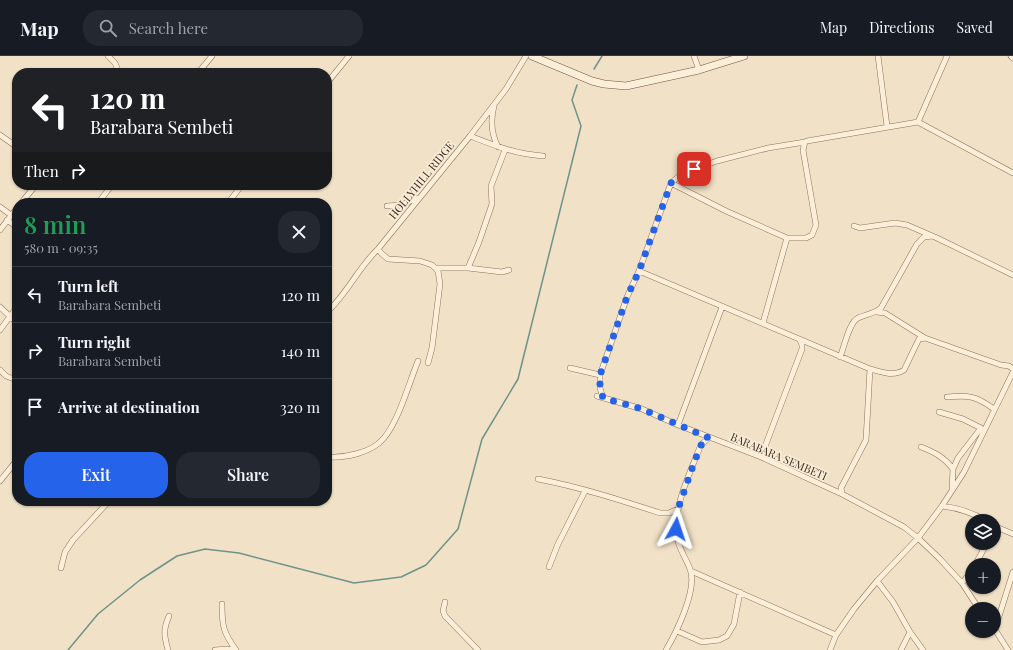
<!DOCTYPE html>
<meta charset="utf-8">
<style>
:root{--surface:#171b24;--page:#242831;--text:#f1f3f6;--muted:#9ea1a6;--line:#363941;--accent:#2563eb}
body{margin:0;font-family:"Playfair Display",serif;background:var(--page);color:var(--text);height:100vh;display:flex;flex-direction:column;font-size:15px;white-space:nowrap}
*{box-sizing:border-box;margin:0}
p{font-size:13px;color:var(--muted)}
.icon{flex:none;width:22px;height:22px;fill:none;stroke:currentColor;stroke-width:2;stroke-linecap:round;stroke-linejoin:round}
.map{position:relative;flex:1;overflow:hidden}
.drawer{position:absolute;left:12px;top:142px;width:320px;height:308px;display:flex;flex-direction:column;background:var(--surface);border-radius:16px;box-shadow:0 1px 3px #0004}
.drawer>*{flex:none}
.top-card{position:absolute;left:12px;top:12px;width:320px;height:122px;border-radius:16px;box-shadow:0 1px 3px #0004;background:#202124;color:#fff;overflow:hidden}
.buttons{position:absolute;left:965px;top:458px;display:grid;gap:8px}
.buttons a{display:grid;place-items:center;width:36px;height:36px;border-radius:50%;background:var(--surface);box-shadow:0 1px 3px #0004;font-size:20px}
.pin{position:absolute;display:grid;place-items:center;width:34px;height:34px;color:#fff;margin:-17px;border-radius:8px;box-shadow:0 2px 6px #0006}
.me{position:absolute;width:44px;margin:-22px;rotate:5deg;stroke-linejoin:round;filter:drop-shadow(0 0 3px #0008)}
.turn{display:flex;align-items:center;gap:14px;height:84px;padding:0 12px;font-size:18px}
.turn .icon{width:52px;height:52px;stroke-width:2.5}
.turn b{display:block;font-size:28px;line-height:34px}
.then{display:flex;align-items:center;height:38px;padding:0 12px;background:#0003;gap:8px;font-size:15px}
.round{display:grid;place-items:center;flex:none;width:42px;height:42px;border-radius:16px;background:var(--page)}
.summary{display:flex;align-items:center;justify-content:space-between;height:68px;padding:0 12px}
h1{font-size:24px;font-weight:600;line-height:30px;color:#1e9e55}
.primary-button{display:flex;gap:8px;margin-top:auto;padding:8px 12px}
.primary-button a{flex:1;height:46px;border-radius:16px;background:var(--accent);color:#fff;font-size:16px;font-weight:600;line-height:46px;text-align:center}
.primary-button a+a{background:var(--page);color:var(--text)}
ul{padding:0;list-style:none}
li{display:flex;align-items:center;gap:12px;height:56px;padding:0 12px;border-top:1px solid var(--line)}
li div{flex:1}
li b{display:block;font-size:15px}
li em{font-style:normal}
header{display:flex;align-items:center;gap:24px;box-sizing:border-box;height:56px;padding:0 20px;background:var(--surface);border-bottom:1px solid var(--line)}
header strong{font-size:19px}
nav{display:flex;gap:22px;margin-inline-start:auto;font-size:14px}
.search{width:280px;height:36px;background:var(--page);display:flex;align-items:center;gap:10px;box-sizing:border-box;padding:0 14px;border-radius:16px;color:var(--muted);font-size:15px}
.map>svg:first-child{display:block}
.lines{fill:none;stroke-linecap:round;stroke-linejoin:round}
.stream{stroke:#6d9487;stroke-width:1.5}
.street-casing{stroke:#8e725a;stroke-width:6}
.secondary-casing{stroke:#70533d;stroke-width:8}
.street{stroke:#fbefda;stroke-width:5}
.secondary{stroke:#fbefda;stroke-width:7}
.route{stroke:#2563eb;stroke-width:7;stroke-dasharray:0 12.6}
.labels{text-anchor:middle;dominant-baseline:central;stroke-width:3.5;stroke-linejoin:round;paint-order:stroke}
.street-label{font-size:11px;fill:#3d2b1f;stroke:#f8ecd6}
</style>
<header>
<strong>Map</strong>
<div class="search"><svg class="icon" aria-label="search" viewBox="0 0 24 24"><circle cx="10" cy="10" r="6"/><path d="M15 15l6 6"/></svg>Search here</div>
<nav><a>Map</a><a>Directions</a><a>Saved</a></nav>
</header>
<div class="map">
<svg width="1013" height="594" viewBox="0 0 1013 594">
<rect width="100%" height="100%" fill="#f1e1c6"/>
<g class="lines">
<path class="stream" d="M 594,13 L 602,0
M 68,594 L 98,558 L 140,524 L 177,500 L 205,493 L 239,497 L 354,527 L 401,521 L 426,509 L 458,473 L 482,383 L 518,323 L 581,70 L 572,44 L 577,29"/>
<defs>
<path id="street" d="M 108,0 L 115,7 L 119,17
M 694,0 L 699,14
M 878,0 L 887,70
M 198,17 L 212,0
M 327,27 L 349,0
M 494,50 C 490,65 491,77 498,91
M 918,66 L 947,0
M 0,79 L 17,91
M 470,80 C 496,90 515,98 543,100
M 671,127 L 726,155 L 787,182 L 806,182 L 812,179 L 816,169 L 803,94 L 805,86 L 807,85 L 918,66 L 1013,117
M 21,147 L 36,129
M 98,147 L 112,129
M 228,147 L 242,129
M 387,150 L 402,149 L 414,143 L 419,142
M 0,151 L 11,159
M 7,164 L 17,171
M 854,170 L 860,172 L 895,167 L 907,169 L 937,182 L 1013,219
M 0,174 L 17,152
M 378,193 L 381,197 L 388,203 L 420,205 L 432,209 L 438,215 L 440,228 L 432,292 L 428,307
M 436,212 L 468,212 L 502,216 L 509,214
M 468,212 L 479,186 L 492,148 L 491,130 L 505,94
M 639,215 L 870,313 C 881,316 893,321 904,314 L 918,285 L 919,283 L 925,282 L 1001,309 L 1009,310 L 1013,313
M 0,251 L 17,267
M 327,256 C 347,238 358,212 378,193 L 470,80 L 506,33 L 526,0
M 877,256 L 885,257 L 925,282
M 763,267 L 787,182
M 0,274 L 17,251
M 840,301 C 844,292 849,266 858,262 C 866,258 874,258 881,252 L 917,188 L 924,181 L 932,180
M 570,312 L 600,319
M 0,314 L 6,320 L 14,323
M 597,340 L 642,353 L 678,369 L 761,401 L 842,438 L 904,471 L 918,482 L 940,503 L 962,527 L 979,553
M 947,341 C 969,339 976,340 994,353
M 603,342 L 600,332 L 600,319 L 627,241 L 639,215 L 671,127 L 683,117 L 717,105 L 768,92 L 805,86
M 939,356 L 963,363 L 981,372 L 982,374
M 678,369 L 722,251
M 921,391 C 934,396 944,401 953,413 L 952,434
M 327,401 C 345,402 372,397 384,382 C 399,364 409,327 418,305
M 761,401 L 802,293 L 802,289 L 800,284
M 953,413 L 958,402 L 981,372
M 538,423 C 580,431 620,444 660,457 L 669,457 L 678,453
M 0,425 L 17,404
M 842,438 L 841,432 L 866,384 L 870,313
M 942,450 C 958,452 972,456 986,465
M 994,470 L 1013,478
M 975,509 L 987,487
M 549,511 L 558,488 L 585,435
M 61,512 L 65,496 L 73,484 L 109,445
M 691,515 L 836,579
M 877,525 L 893,546 L 910,576 L 923,594
M 962,527 L 972,515
M 445,546 L 443,555 L 445,560 L 478,594
M 222,548 C 222,570 223,576 236,594
M 994,572 L 1008,594
M 995,573 L 1013,516
M 677,575 L 702,586 L 719,584 L 727,580 L 734,568 L 740,536
M 168,594 C 164,579 163,574 169,560
M 215,594 L 227,593 L 235,594
M 666,594 C 676,577 698,533 690,513 C 685,500 676,488 676,473 C 676,445 690,417 700,391 L 703,387 L 709,382
M 830,594 L 836,579 L 854,553 L 877,525 L 918,482 L 942,450 L 964,416 L 1013,316
M 901,594 L 910,576"/>
<path id="secondary" d="M 532,0 L 592,25 L 604,28 L 626,30 L 699,14 L 744,0
M 1012,0 L 1013,1"/>
</defs>
<use href="#street" class="street-casing"/>
<use href="#secondary" class="secondary-casing"/>
<use href="#street" class="street"/>
<use href="#secondary" class="secondary"/>
</g>
<g class="lines">
<path class="route" d="M 676,473 L 678,453 L 695,404 L 702,387 L 709,382 L 642,353 L 603,342 L 600,332 L 600,319 L 627,241 L 639,215 L 671,127 L 684,117 L 694,113"/>
</g>
<g class="labels">
<g class="street-label">
<text transform="translate(421 124) rotate(-51)">HOLLYHILL RIDGE</text>
<text transform="translate(779 400) rotate(23)">BARABARA SEMBETI</text>
</g>
</g>
</svg>
<div class="buttons">
<a><svg class="icon" aria-label="layers" viewBox="0 0 24 24"><path d="M12 4l9 5-9 5-9-5zM3 14l9 5 9-5"/></svg></a>
<a>+</a>
<a>−</a>
</div>
<div class="pin" style="left:694px;top:113px;background:#d93025"><svg class="icon" aria-label="arrive" viewBox="0 0 24 24"><path d="M6 21V4h12l-3 4 3 4H6"/></svg></div>
<svg class="me" style="left:676px;top:473px" viewBox="-20 -20 40 40"><path d="M0-17L14 15 0 8-14 15z" fill="#2563eb" stroke="#fff" stroke-width="4"/></svg>
<div class="top-card">
<div class="turn"><svg class="icon" aria-label="left" viewBox="0 0 24 24"><path d="M17 20v-9H6M10 6l-5 5 5 5"/></svg><div><b>120 m</b>Barabara Sembeti</div></div>
<div class="then">Then<svg class="icon" aria-label="right" viewBox="0 0 24 24"><path d="M7 20v-9h11M14 6l5 5-5 5"/></svg></div>
</div>
<section class="drawer">
<div class="summary"><div><h1>8 min</h1><p>580 m · 09:35</p></div><a class="round"><svg class="icon" aria-label="close" viewBox="0 0 24 24"><path d="M6 6l12 12M18 6L6 18"/></svg></a></div>
<ul>
<li><svg class="icon" aria-label="left" viewBox="0 0 24 24"><path d="M17 20v-9H6M10 6l-5 5 5 5"/></svg><div><b>Turn left</b><p>Barabara Sembeti</p></div><em>120 m</em></li>
<li><svg class="icon" aria-label="right" viewBox="0 0 24 24"><path d="M7 20v-9h11M14 6l5 5-5 5"/></svg><div><b>Turn right</b><p>Barabara Sembeti</p></div><em>140 m</em></li>
<li><svg class="icon" aria-label="arrive" viewBox="0 0 24 24"><path d="M6 21V4h12l-3 4 3 4H6"/></svg><div><b>Arrive at destination</b></div><em>320 m</em></li>
</ul>
<div class="primary-button"><a>Exit</a><a>Share</a></div>
</section>
</div>
